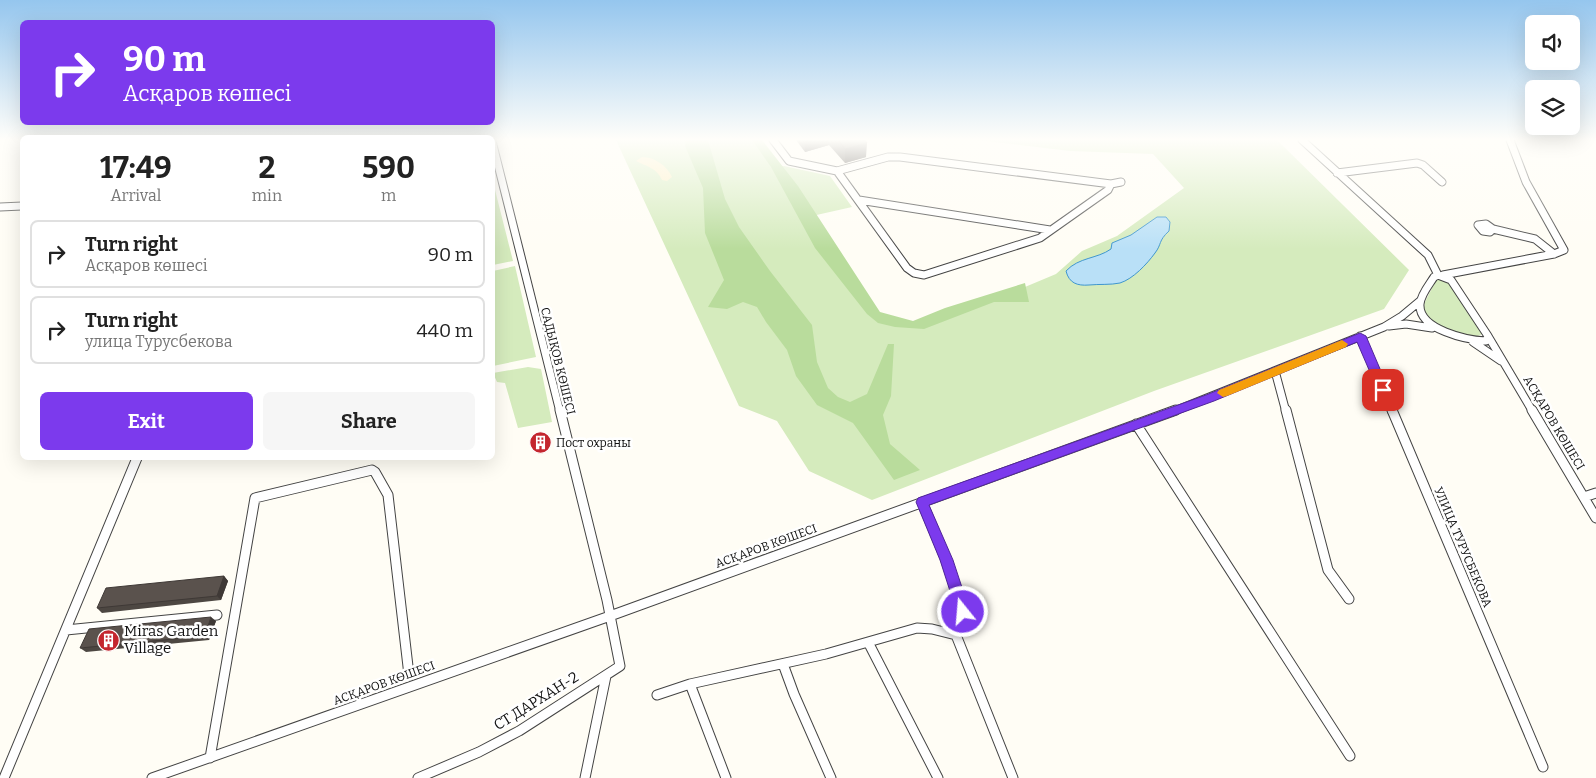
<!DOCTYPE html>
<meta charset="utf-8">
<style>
:root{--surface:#fff;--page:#f6f6f6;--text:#222;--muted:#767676;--line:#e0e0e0;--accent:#7c3aed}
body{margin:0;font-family:Bitter,serif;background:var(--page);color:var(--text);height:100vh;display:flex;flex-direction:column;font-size:19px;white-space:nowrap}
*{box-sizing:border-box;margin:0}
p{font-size:16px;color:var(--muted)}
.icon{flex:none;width:28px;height:28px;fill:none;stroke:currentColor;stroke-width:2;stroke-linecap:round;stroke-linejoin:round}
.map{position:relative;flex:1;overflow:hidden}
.sheet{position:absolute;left:20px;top:135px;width:475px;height:325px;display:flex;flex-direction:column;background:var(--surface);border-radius:8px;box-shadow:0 5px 20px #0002}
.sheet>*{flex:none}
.hud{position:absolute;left:20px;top:20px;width:475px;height:105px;border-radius:8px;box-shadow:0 5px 20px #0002;background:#7c3aed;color:#fff;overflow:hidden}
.controls{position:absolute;left:1525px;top:15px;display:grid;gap:10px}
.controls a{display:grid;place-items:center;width:55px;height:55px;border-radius:8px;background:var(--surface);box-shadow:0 5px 20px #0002;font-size:25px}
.pin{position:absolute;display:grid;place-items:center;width:42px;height:42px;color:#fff;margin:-21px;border-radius:10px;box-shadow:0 2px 8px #0006}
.me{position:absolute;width:55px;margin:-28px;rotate:343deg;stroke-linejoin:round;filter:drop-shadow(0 0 4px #0008)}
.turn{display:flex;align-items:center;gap:18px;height:105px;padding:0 20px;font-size:22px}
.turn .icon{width:65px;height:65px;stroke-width:2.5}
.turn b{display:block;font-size:35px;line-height:42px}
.eta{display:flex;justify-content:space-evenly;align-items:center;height:85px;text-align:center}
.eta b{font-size:30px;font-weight:700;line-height:35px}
.button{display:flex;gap:10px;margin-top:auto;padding:10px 20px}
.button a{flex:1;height:58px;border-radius:8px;background:var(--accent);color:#fff;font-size:20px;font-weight:700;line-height:58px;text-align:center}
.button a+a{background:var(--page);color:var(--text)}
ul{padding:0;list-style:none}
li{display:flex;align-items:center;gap:15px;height:68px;margin:0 10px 8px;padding:0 10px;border:2px solid var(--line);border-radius:8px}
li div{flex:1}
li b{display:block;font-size:19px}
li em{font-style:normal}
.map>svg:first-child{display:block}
.green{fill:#d5ebbd}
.forest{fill:#b9dc9c}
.sand{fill:#fbeec1}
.water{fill:#b9e0f7;stroke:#3f96cf}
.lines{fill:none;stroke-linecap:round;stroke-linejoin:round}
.minor-far1-casing{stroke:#444;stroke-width:9}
.minor-casing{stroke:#444;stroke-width:11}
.minor-far1{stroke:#fff;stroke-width:7}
.minor{stroke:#fff;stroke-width:9}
.wall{fill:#4d4742}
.shaded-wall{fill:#3f3936}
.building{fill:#5a524d;stroke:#3f3936}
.route{fill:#7c3aed;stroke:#51269a}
.slow{fill:#f59e0b}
.labels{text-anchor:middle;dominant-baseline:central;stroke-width:5;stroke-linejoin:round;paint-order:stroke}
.street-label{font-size:12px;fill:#111;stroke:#fff}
.poi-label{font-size:12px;fill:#111;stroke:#fff;text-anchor:start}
.near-poi-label{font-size:15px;fill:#111;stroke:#fff;text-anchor:start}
.near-street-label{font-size:15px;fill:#111;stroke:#fff}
</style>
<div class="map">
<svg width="1596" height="778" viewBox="0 0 1596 778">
<rect width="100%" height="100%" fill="#fffdf5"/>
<path class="green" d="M 616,140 L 759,140 L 779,167 L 784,166 L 830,176 L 852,207 L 812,216 L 881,318 L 917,323 L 999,298 L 1056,274 L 1082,251 L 1117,236 L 1184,188 L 1153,154 L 1070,151 L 977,140 L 1277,140 L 1409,270 L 1384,309 L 1154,391 L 872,500 L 809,471 L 777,421 L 739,406 Z
M 492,178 L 513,261 L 493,265 L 492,265 Z
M 515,266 L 536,357 L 493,366 L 493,271 Z
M 1441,279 L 1453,284 L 1482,334 L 1474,338 C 1455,332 1435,329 1423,311 L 1425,302 L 1436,280 Z
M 528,367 L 541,369 L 552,422 L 518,428 L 505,383 L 497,382 L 493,373 Z"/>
<path class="forest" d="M 686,140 L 708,140 L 725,199 L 739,227 L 770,271 L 812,325 L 817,362 L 828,388 L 838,397 L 850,402 L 867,394 L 888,344 L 894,344 L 891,396 L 883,415 L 890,444 L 920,470 L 894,480 L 853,423 L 817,405 L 796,376 L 787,350 L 766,322 L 757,307 L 743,302 L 727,309 L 708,307 L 724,280 L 705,233 L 703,188 L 685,146 Z
M 752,140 L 762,140 L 798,186 L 880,312 L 913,321 L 945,308 L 1025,283 L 1029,302 L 994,302 L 924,329 L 895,327 L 878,323 L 867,314 L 815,248 L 771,167 Z"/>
<path class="sand" d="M 642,157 C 655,157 667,166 672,177 L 667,181 L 662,180 C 657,168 646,166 636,161 Z"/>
<path class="water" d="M 1157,217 L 1166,217 L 1170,222 L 1169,231 C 1158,241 1162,244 1155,253 C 1147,264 1133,279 1120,283 C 1111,285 1099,284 1089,285 C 1077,286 1069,283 1066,271 C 1079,257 1097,259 1111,249 L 1112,243 L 1131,235 Z"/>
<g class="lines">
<defs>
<path id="minor-far1" d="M 773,140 L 789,161 L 837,171 L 907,268 L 914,273 L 924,275 L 1040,238 L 1108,190 L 1111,184 L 1121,182
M 1302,140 L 1428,255 L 1438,275
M 492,141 L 560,412
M 837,171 L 888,157 L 900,157 L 1111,184
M 1337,173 L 1417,163 L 1423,165 L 1442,182
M 859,200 L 1050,230
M 0,207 L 22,206
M 1486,224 L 1493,229 L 1490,232 L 1483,231 L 1478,225 Z
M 1493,229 L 1535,239 L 1554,254
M 1438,275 L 1451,280 L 1488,336 L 1486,341 C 1468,340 1418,330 1420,304 C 1421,294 1429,285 1434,277 Z
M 1443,275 L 1554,254 L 1564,250 L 1526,182 L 1510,140
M 1389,326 L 1406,324 L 1432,328
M 1360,336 L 1392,412
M 1488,336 L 1533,412
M 1473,342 L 1501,361
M 1275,371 L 1286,412
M 1172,412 L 1384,327 L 1402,316 L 1420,301"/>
<path id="minor" d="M 1286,410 L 1328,570 L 1349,599
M 1392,410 L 1543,767
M 1532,410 L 1596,518
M 1136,424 L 1350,756
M 1584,497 L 1596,493
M 922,502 L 946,560 L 963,612 L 963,619 L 956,635 L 1013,778
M 66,630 L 217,615
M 868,642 L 938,778
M 783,664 L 794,694 L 831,778
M 690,684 L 726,778
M 657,695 L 690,684 L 826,654 L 917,628 L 932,629 L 956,635
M 210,758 L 255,498 L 372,470 L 375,472 L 388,495 L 409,675
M 4,778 L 137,458
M 152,778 L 610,616 L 1176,410
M 418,778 L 479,752 L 519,731 L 620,666 L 607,600 L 560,410
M 585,778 L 606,676"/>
</defs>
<use href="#minor-far1" class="minor-far1-casing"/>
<use href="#minor" class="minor-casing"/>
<use href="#minor-far1" class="minor-far1"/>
<use href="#minor" class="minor"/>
</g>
<path class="wall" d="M 796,140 L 865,140 L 866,157 L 845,163 L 829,145 L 805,152 Z
M 224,576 L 228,581 L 221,600 L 102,613 L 97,608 Z
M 216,621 L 209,640 L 86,652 L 80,648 Z"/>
<path class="shaded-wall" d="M 805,140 L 829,140 L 829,145 L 805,152 Z
M 867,143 L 866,157 L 845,163 L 845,149 Z
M 224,576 L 228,581 L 221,600 L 217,596 Z
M 211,617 L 216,621 L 209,640 L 205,636 Z"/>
<path class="building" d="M 838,140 L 865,140 L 867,143 L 845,149 Z
M 224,576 L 217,596 L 97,608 L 106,588 Z
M 211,617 L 205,636 L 80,648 L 89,629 Z"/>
<linearGradient id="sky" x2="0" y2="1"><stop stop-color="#95c6ee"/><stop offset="0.56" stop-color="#fffefa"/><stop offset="1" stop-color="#fffefa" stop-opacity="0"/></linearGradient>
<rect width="1596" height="249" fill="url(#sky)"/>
<path class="route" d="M 1360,333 L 1366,336 L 1389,390 L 1387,393 L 1379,393 L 1357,342 L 1214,401 L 929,505 L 953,560 L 970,612 L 968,616 L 963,618 L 958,616 L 940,560 L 916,502 L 918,498 L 1206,395 Z"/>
<path class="slow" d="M 1342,340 L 1348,344 L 1346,347 L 1227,396 L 1223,397 L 1217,393 L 1219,390 Z"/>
<defs>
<symbol id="building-disc" viewBox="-11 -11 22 22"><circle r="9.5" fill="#c4262e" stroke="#fff"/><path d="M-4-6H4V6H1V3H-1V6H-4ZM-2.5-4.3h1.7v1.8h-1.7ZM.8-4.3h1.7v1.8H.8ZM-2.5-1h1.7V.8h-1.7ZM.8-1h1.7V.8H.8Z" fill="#fff"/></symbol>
</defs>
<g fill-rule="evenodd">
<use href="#building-disc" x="528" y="430" width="25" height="25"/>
<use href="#building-disc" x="96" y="628" width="25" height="25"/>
</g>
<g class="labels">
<g class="street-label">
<text transform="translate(558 361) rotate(76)">САДЫҚОВ КӨШЕСІ</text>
<text transform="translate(1554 423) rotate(59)">АСҚАРОВ КӨШЕСІ</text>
<text transform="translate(766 546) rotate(-20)">АСҚАРОВ КӨШЕСІ</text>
<text transform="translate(1463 547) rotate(67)">УЛИЦА ТУРУСБЕКОВА</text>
<text transform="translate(384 683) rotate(-20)">АСҚАРОВ КӨШЕСІ</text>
</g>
<g class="poi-label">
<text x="556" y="443">Пост охраны</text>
</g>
<g class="near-poi-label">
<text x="124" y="631">Miras Garden<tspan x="124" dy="17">Village</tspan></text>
</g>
<g class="near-street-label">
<text transform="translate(536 701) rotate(-32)">СТ ДАРХАН-2</text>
</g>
</g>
</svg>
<div class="controls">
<a><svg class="icon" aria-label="sound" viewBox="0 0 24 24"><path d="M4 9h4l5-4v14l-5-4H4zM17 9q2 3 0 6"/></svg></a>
<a><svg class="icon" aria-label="layers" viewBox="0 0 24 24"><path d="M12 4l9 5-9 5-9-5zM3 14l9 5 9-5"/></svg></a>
</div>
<div class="pin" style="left:1383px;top:390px;background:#d93025"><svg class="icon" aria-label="arrive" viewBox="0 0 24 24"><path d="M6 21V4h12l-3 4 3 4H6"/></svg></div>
<svg class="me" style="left:963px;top:612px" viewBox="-20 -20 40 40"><circle r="17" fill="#7c3aed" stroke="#fff" stroke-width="3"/><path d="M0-11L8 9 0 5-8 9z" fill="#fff"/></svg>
<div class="hud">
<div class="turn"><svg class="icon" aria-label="right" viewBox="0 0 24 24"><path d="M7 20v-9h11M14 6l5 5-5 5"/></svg><div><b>90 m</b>Асқаров көшесі</div></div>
</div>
<section class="sheet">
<div class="eta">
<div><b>17:49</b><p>Arrival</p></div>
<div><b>2</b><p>min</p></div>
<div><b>590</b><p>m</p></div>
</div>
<ul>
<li><svg class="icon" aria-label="right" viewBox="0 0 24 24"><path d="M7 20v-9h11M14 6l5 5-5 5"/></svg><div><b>Turn right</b><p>Асқаров көшесі</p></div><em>90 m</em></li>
<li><svg class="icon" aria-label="right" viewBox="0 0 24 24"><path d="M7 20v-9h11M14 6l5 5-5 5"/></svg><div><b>Turn right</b><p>улица Турусбекова</p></div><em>440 m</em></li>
</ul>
<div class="button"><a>Exit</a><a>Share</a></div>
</section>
</div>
